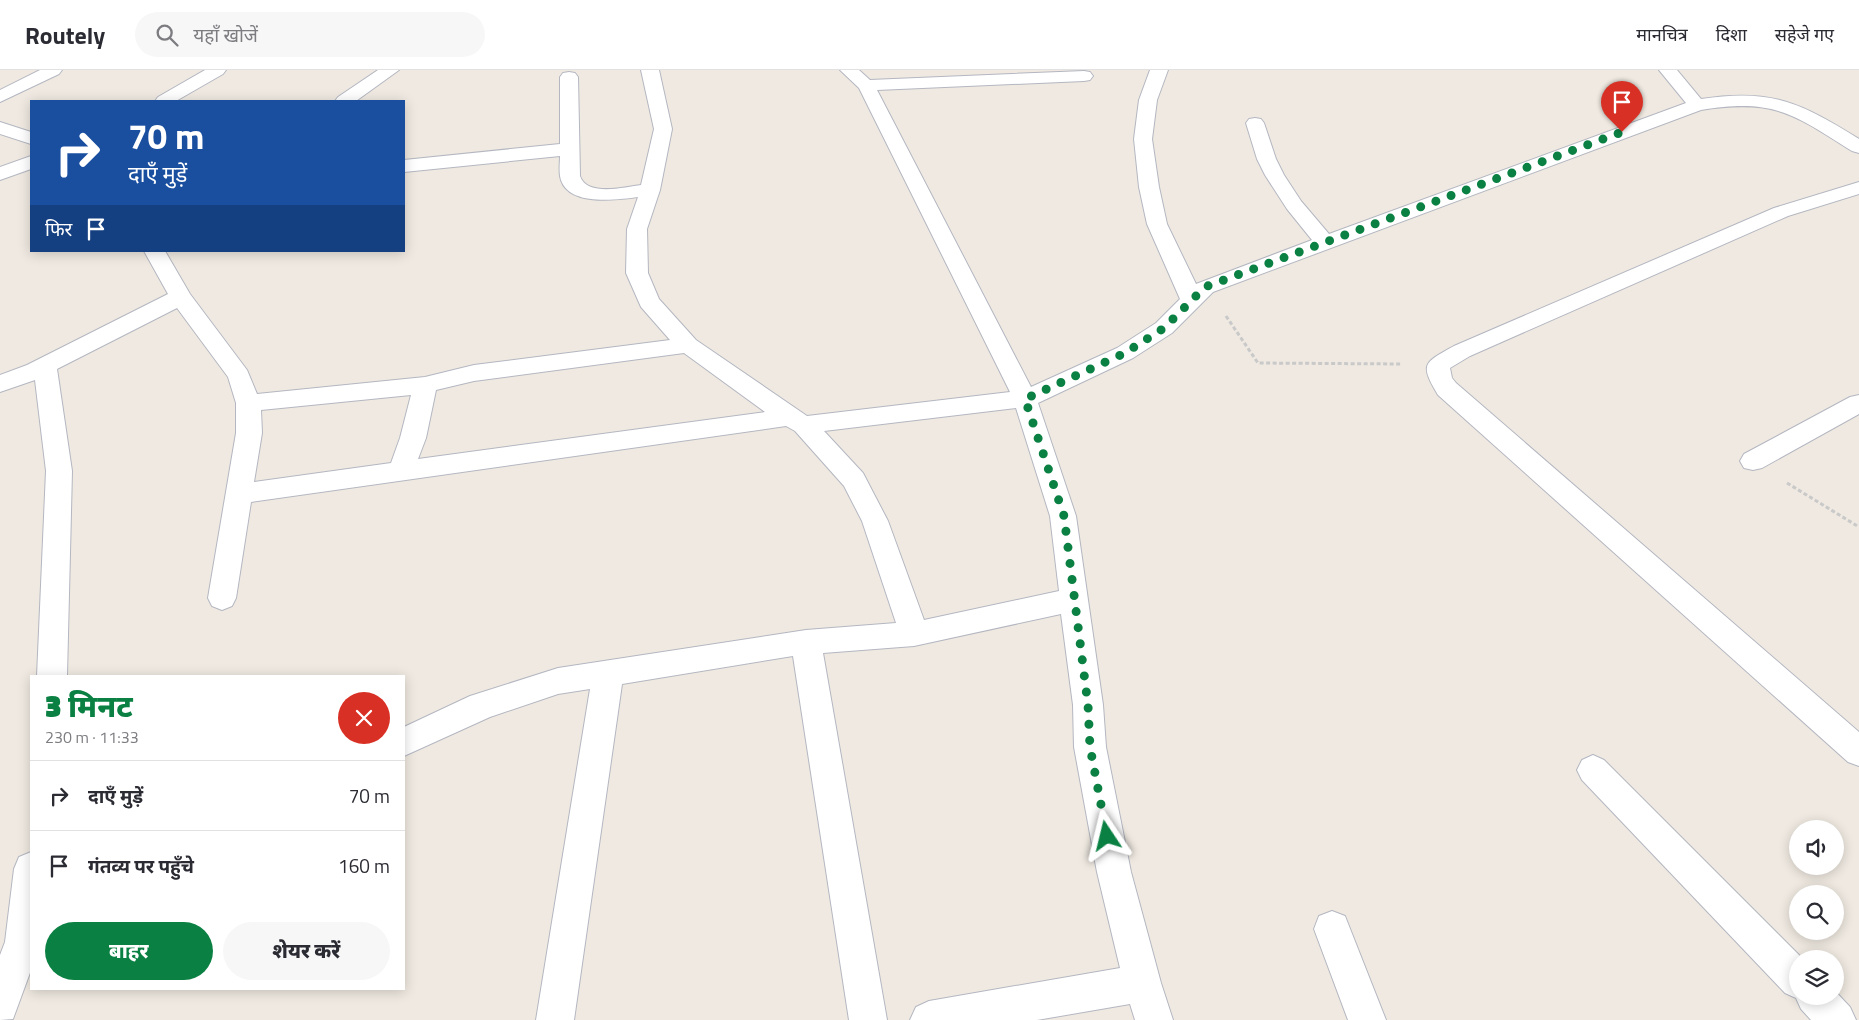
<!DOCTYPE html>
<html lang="hi">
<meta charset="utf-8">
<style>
:root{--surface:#fff;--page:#f7f7f7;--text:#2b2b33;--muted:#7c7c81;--line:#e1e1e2;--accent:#0b8043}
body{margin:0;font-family:"Titillium Web","Noto Sans Devanagari",sans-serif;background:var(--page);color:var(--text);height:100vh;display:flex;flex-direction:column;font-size:19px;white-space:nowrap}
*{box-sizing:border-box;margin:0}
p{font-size:16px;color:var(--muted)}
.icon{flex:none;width:28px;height:28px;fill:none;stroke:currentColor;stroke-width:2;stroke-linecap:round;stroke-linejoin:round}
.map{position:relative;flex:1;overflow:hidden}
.drawer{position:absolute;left:30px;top:605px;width:375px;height:315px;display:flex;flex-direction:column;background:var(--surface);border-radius:0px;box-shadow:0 2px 12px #0003}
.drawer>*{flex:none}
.banner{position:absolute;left:30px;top:30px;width:375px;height:152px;border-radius:0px;box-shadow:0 2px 12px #0003;background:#1a4fa0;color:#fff;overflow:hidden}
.buttons{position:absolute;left:1789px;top:750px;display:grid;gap:10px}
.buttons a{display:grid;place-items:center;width:55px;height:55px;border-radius:50%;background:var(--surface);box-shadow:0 2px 12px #0003;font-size:25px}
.pin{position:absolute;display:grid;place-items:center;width:42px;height:42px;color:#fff;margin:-51px -21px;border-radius:50% 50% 50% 0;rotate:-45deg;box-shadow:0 0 5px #0007}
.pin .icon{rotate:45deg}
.me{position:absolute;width:55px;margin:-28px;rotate:350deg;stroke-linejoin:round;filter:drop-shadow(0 0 4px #0008)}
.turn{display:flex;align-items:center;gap:18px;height:105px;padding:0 15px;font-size:22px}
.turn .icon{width:65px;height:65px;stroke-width:2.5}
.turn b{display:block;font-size:35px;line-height:42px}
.then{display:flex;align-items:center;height:48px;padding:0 15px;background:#0003;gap:10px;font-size:19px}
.round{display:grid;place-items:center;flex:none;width:52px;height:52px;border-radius:26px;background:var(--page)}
.summary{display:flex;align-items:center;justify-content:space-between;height:85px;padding:0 15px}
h1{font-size:30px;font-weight:800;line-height:38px;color:var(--accent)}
.cta{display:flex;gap:10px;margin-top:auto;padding:10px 15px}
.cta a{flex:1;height:58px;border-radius:30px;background:var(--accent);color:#fff;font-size:20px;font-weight:800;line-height:58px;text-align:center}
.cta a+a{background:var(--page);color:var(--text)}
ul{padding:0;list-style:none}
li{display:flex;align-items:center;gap:15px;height:70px;padding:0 15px;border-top:1px solid var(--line)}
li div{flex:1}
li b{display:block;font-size:19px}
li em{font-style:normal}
header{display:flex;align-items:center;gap:30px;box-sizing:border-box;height:70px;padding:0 25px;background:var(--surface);border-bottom:1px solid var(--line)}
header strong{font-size:24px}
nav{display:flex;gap:28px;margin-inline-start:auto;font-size:18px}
.search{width:350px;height:45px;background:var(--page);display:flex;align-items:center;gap:12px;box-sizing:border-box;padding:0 18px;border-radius:28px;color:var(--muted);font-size:19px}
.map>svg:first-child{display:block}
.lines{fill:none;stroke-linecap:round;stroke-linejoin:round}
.minor-casing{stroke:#b4b7c1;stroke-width:2}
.path{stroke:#c9c9c9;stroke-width:3;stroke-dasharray:4 2.5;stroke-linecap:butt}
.minor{fill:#fff;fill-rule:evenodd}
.route{stroke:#0b8043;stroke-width:9;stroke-dasharray:0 16.2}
</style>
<header>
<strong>Routely</strong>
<div class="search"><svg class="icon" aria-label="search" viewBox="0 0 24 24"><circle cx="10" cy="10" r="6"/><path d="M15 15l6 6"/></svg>यहाँ खोजें</div>
<nav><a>मानचित्र</a><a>दिशा</a><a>सहेजे गए</a></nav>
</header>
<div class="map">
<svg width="1859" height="950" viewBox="0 0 1859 950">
<rect width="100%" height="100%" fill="#efe9e1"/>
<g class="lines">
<defs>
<path id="minor" d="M 40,0 L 62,0 L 59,4 L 0,32 L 0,20 Z
M 205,0 L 226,0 L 223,4 L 176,31 L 155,31 L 158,27 Z
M 378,0 L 399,0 L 356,31 L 335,31 L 338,27 Z
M 641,0 L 659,0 L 672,59 L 660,120 L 647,159 L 648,203 L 659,229 L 696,270 L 807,346 L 1010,322 L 859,18 L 840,0 L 859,0 L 870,10 L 1084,1 L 1090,2 L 1093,6 L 1090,10 L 1084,11 L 877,20 L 1031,317 L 1117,278 L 1156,253 L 1180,229 L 1147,154 L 1139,117 L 1134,69 L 1139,30 L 1150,0 L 1168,0 L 1157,30 L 1152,69 L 1159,117 L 1167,154 L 1196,214 L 1312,170 L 1287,139 L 1265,105 L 1257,89 L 1246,53 L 1249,49 L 1255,48 L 1261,49 L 1264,53 L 1276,89 L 1284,105 L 1301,131 L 1329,164 L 1686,33 L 1659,0 L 1677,0 L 1701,29 C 1772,18 1801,33 1859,69 L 1859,83 L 1852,81 C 1793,44 1774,28 1701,40 L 1213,222 L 1172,263 L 1133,288 L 1038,333 L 1076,446 L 1103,635 L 1106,677 L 1131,802 L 1161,913 L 1173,950 L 1135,950 L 1130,934 L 1037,950 L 910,950 L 916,937 L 929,931 L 1120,898 L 1097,802 L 1074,677 L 1073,635 L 1061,544 L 914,576 L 823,583 L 887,950 L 849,950 L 793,586 L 622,614 L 574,950 L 536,950 L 590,619 L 558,624 L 490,647 L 404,686 L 404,657 L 470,626 L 558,598 L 806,560 L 896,553 L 862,451 L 844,416 L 795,361 L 786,356 L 251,432 L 236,528 L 232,536 L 222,540 L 212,536 L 208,528 L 236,363 L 236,333 L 228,307 L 177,238 L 57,299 L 72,401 L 67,606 L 37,606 L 46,401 L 35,310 L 0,322 L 0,305 L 27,295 L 168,224 L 144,181 L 165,181 L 190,224 L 247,300 L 257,324 L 425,307 L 474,295 L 670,270 L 641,237 L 626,203 L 627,159 L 638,127 C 616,130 565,137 560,106 C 559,99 560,92 560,86 L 404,102 L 404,90 L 560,74 L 560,7 L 563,3 L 569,2 L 575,3 L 578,7 L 580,106 C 587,127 625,117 641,115 L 654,59 ZM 684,283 L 765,342 L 418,389 L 426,368 L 436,320 L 474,311 ZM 411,325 L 400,368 L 391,393 L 254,412 L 262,363 L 261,340 ZM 1016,338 L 1050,446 L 1059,521 L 924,550 L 888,451 L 863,403 L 824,361 Z
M 0,52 L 31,62 L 31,74 L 0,64 Z
M 31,86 L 31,99 L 0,110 L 0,97 Z
M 1859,112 L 1859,124 L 1788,146 L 1470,286 L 1450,298 L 1452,308 L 1456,313 L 1859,662 L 1859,696 L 1848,692 L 1438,325 C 1419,293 1424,293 1454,276 L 1774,138 Z
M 1859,325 L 1859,344 L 1762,398 L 1753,400 L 1744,398 L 1740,391 L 1744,384 L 1850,327 Z
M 1593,685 L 1604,690 L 1803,889 L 1798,889 L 1798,926 L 1835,926 L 1835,921 L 1850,937 L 1856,950 L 1811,950 L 1801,939 L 1796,928 L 1785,923 L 1582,710 L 1577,700 L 1582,690 Z
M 31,782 L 31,900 L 13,949 L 0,950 L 0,885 L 5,872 L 14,799 L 19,787 Z
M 1332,841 L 1345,846 L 1386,950 L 1348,950 L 1314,859 L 1319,846 Z"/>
</defs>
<use href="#minor" class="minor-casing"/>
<path class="path" d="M 1226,246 L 1258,293 L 1402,294
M 1787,413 L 1859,457"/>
<use href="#minor" class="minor"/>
</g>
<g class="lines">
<path class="route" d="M 1107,766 L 1090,677 L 1088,635 L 1064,446 L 1025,329 L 1125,283 L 1164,258 L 1205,217 L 1622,62"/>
</g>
</svg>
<div class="buttons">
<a><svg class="icon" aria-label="sound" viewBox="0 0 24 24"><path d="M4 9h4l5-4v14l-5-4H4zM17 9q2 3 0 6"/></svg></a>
<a><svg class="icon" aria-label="search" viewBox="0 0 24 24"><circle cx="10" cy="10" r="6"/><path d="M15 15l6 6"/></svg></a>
<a><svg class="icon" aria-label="layers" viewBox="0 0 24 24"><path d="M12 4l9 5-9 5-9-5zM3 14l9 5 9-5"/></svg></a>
</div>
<div class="pin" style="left:1622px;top:62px;background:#d93025"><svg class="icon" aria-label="arrive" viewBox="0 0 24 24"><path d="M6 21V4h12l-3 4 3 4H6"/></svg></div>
<svg class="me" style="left:1107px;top:766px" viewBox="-20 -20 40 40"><path d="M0-17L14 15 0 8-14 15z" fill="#0b8043" stroke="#fff" stroke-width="4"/></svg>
<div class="banner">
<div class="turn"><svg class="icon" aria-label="right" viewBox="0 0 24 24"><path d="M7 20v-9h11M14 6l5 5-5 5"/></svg><div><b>70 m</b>दाएँ मुड़ें</div></div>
<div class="then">फिर<svg class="icon" aria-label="arrive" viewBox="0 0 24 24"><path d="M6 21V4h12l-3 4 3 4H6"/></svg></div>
</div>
<section class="drawer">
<div class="summary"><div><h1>3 मिनट</h1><p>230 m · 11:33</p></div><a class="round" style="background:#d93025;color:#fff"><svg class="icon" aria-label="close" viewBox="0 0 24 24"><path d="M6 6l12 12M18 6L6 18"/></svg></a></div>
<ul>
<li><svg class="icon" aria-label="right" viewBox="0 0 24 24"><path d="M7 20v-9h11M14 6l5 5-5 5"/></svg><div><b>दाएँ मुड़ें</b></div><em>70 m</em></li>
<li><svg class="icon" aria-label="arrive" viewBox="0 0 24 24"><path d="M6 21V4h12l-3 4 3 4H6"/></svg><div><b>गंतव्य पर पहुँचे</b></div><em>160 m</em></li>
</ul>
<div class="cta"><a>बाहर</a><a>शेयर करें</a></div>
</section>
</div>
